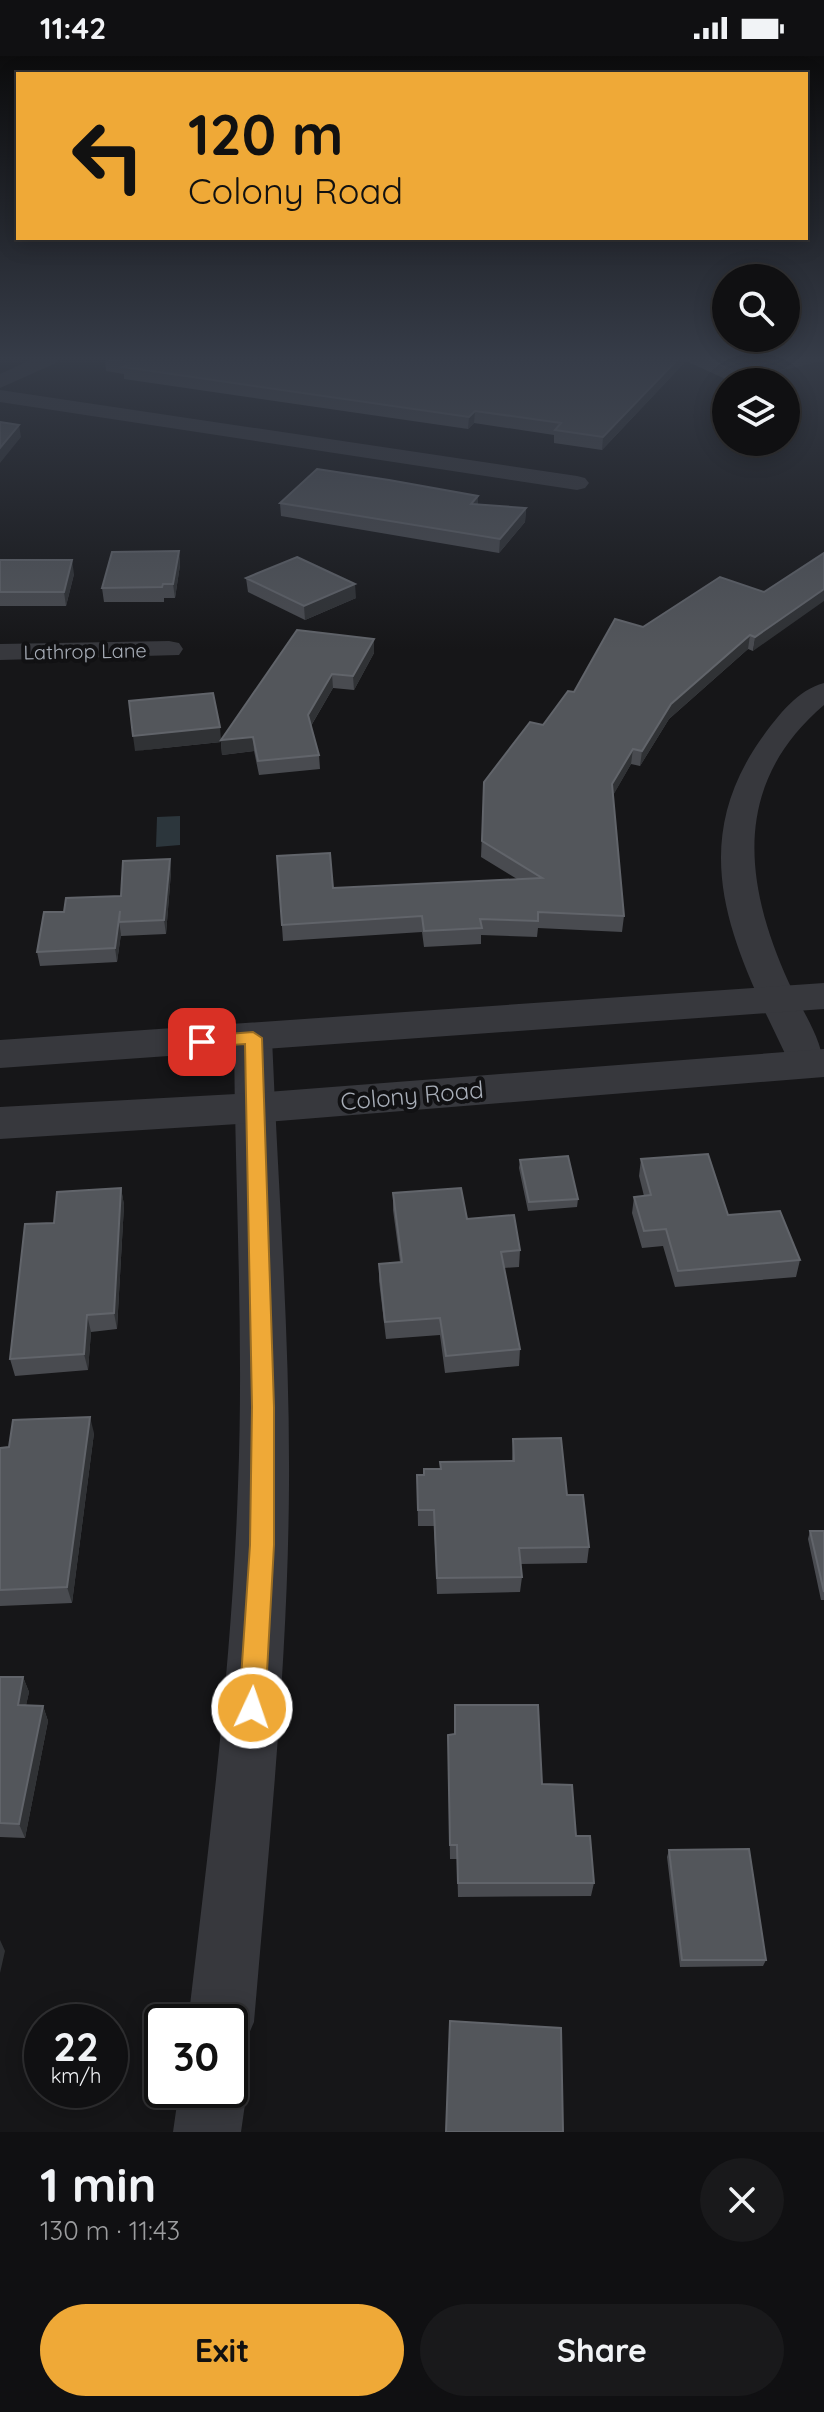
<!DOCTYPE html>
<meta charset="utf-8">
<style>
:root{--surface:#101012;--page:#19191b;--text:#f1f3f6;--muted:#9c9d9f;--line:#303032;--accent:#efa937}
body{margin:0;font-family:Quicksand,sans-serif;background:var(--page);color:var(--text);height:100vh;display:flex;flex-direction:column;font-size:30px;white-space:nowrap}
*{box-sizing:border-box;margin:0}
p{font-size:26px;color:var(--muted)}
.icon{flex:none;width:44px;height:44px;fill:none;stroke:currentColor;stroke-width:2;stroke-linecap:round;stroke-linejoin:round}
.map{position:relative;height:2076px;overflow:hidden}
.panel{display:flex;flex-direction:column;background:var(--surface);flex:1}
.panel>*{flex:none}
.banner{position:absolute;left:16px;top:16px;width:792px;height:168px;border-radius:0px;box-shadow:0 4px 20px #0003,0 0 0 2px var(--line);background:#efa937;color:#111;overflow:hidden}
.buttons{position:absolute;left:712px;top:208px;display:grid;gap:16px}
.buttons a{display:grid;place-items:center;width:88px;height:88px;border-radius:50%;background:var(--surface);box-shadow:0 4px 20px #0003,0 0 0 2px var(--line);font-size:40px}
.speed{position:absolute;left:24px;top:1948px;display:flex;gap:16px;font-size:40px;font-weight:700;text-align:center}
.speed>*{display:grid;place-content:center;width:104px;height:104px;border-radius:50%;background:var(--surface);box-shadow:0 4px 20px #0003,0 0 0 2px var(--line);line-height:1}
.speed small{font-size:20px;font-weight:400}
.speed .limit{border:4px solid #111;border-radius:12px;background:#fff;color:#111}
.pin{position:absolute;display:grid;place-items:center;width:68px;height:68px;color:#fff;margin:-34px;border-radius:16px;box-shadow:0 4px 12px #0006}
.me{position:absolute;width:88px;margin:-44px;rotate:3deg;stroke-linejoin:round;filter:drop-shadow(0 0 6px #0008)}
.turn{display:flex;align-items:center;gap:28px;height:168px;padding:0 40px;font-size:36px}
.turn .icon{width:104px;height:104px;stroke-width:2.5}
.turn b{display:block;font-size:56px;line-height:68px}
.round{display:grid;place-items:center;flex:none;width:84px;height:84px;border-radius:42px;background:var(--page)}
.summary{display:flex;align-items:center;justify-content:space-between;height:136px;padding:0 40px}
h1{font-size:48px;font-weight:800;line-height:60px}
.action{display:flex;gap:16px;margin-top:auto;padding:16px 40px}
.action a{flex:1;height:92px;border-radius:48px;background:var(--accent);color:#111;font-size:32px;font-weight:800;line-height:92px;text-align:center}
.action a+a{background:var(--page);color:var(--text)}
.status{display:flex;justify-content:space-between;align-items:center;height:56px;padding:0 40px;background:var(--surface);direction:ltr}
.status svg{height:22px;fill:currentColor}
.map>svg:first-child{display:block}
.water{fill:#2c363c}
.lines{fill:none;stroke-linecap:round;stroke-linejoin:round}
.minor{fill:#37383d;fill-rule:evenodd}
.tertiary{fill:#37383d;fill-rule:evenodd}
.wall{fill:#494b50}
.shaded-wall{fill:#303235}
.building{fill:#53565b;stroke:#61646a;stroke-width:2}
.route{fill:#efa937;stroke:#9b6e24;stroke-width:2}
.labels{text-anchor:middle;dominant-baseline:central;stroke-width:8;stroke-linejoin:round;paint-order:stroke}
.far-street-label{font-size:20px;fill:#a8aeb8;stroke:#111113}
.street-label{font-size:24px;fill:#a8aeb8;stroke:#111113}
</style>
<div class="status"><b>11:42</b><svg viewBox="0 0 49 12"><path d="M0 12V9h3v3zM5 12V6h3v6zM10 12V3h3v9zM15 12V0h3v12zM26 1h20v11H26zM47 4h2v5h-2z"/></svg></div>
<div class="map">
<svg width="824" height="2076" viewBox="0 0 824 2076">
<rect width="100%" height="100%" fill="#161618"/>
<path class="water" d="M 180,760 L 180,789 L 156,791 L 157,761 Z"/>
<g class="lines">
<path class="minor" d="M 33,303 L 59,303 L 56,307 L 0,332 L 0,318 Z
M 0,334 L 577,420 L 585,422 L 589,427 L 585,432 L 577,434 L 0,346 Z
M 169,585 L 179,587 L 183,593 L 179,599 L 0,604 L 0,588 Z
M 824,627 L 824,649 C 731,728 744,828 789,927 C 803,957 824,984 824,1017 L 810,1021 L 796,1017 L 790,1008 C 737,897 681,797 761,683 C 777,661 797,634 824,627 Z
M 253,969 L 267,973 L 272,982 C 278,1131 290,1280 289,1429 C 288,1609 269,1787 254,1966 L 244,1989 L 230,1995 L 230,1966 L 188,1966 C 209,1788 232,1609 238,1430 C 244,1281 235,1131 234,982 L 239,973 Z
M 230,2007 L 237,2010 L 247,2034 L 241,2076 L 173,2076 L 179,2034 L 230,2034 Z"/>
<path class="tertiary" d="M 824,927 L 824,953 L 0,1012 L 0,984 Z
M 824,993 L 824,1021 L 254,1067 L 0,1083 L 0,1051 L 254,1037 Z"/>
</g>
<path class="wall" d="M 105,303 L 824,303 L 824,306 L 816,306 L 732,326 L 686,305 L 602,394 L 554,387 L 554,379 L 474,367 L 468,373 L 124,323 L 124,318 L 106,315 Z
M 478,440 L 478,448 L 526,452 L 525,466 L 499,497 L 281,460 L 280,447 Z
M 179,495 L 180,509 L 175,542 L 164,542 L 164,546 L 104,546 L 102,532 Z
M 0,504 L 74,518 L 66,550 L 0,550 Z
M 246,522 L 356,542 L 305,564 L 248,536 Z
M 764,536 L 753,595 L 748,593 L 669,663 L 640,710 L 631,708 L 613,739 L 624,860 L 622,876 L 538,872 L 537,881 L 481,879 L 481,888 L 424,891 L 422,876 L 283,885 L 277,800 L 333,832 L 517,823 L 481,801 L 484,726 L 543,669 L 574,636 L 643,571 Z
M 374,583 L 374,597 L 354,634 L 333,632 L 311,670 L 319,699 L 320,713 L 259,719 L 254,695 L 222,699 L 221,686 L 135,695 L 221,684 Z
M 170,803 L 171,816 L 166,878 L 121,880 L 121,878 L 117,906 L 40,910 L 37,896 L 64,856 L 121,840 Z
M 641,1103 L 800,1204 L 796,1221 L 675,1231 L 663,1190 L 642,1192 L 632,1157 L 634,1141 L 644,1140 L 639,1120 Z
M 520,1104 L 578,1143 L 577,1151 L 528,1155 L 519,1112 Z
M 121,1132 L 124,1149 L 117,1273 L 91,1276 L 88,1314 L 15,1320 L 10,1303 L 54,1167 Z
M 393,1137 L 467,1163 L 520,1194 L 519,1211 L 504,1212 L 520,1293 L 519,1310 L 445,1317 L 440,1279 L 386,1283 L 379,1225 L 379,1208 L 400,1206 L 393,1154 Z
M 94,1377 L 72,1547 L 0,1550 L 0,1392 Z
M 513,1383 L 567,1439 L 589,1491 L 587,1507 L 520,1508 L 522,1521 L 520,1536 L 437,1538 L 434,1470 L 418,1470 L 417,1419 L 424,1419 L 440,1413 L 440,1406 L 512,1405 Z
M 810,1475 L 824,1475 L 824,1544 L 821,1544 L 808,1483 Z
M 0,1621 L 23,1621 L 29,1636 L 26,1649 L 43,1650 L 48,1665 L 25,1782 L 0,1781 Z
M 455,1649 L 542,1728 L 576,1780 L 594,1827 L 591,1840 L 458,1841 L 457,1803 L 450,1803 L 448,1694 L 448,1679 L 455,1678 Z
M 669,1794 L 766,1904 L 763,1910 L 680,1911 L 667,1801 Z"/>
<path class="shaded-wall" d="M 678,303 L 686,303 L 686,305 L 602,394 L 603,381 Z
M 781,303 L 816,303 L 816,306 L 733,326 L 735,315 Z
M 475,355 L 474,367 L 468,373 L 469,361 Z
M 19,369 L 21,381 L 0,407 L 0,392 Z
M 478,440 L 478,453 L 471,448 Z
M 526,452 L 525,466 L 499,497 L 500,483 Z
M 179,495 L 180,509 L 175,542 L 173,528 Z
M 72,504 L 74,518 L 66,550 L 64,536 Z
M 355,528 L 356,542 L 305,564 L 304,550 Z
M 824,533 L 824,545 L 753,595 L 755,581 Z
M 750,579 L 748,593 L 669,663 L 640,710 L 642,695 L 671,648 Z
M 374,583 L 374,597 L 354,634 L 353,620 Z
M 332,618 L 333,632 L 309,673 L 308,659 Z
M 220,671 L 221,684 L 253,681 L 254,695 L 222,699 L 221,686 L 135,695 L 133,680 Z
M 633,693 L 631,708 L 611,743 L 612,728 Z
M 170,803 L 171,816 L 166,878 L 164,864 Z
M 120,855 L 119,866 L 121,878 L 117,906 L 115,892 Z
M 121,1132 L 124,1149 L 117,1273 L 114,1257 Z
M 87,1259 L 91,1276 L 88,1314 L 84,1298 Z
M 90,1361 L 94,1377 L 72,1547 L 67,1531 Z
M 23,1621 L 29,1636 L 23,1664 L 18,1649 Z
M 43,1650 L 48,1665 L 25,1782 L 19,1768 Z
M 0,1884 L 5,1895 L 0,1917 Z"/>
<path class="building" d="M 105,303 L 678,303 L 603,381 L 555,374 L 561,367 L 475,355 L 469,361 L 123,311 L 130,307 Z
M 708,303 L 781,303 L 735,315 Z
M 0,366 L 19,369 L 0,392 Z
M 317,413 L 389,424 L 478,440 L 471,448 L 526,452 L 500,483 L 280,447 Z
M 179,495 L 173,528 L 163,528 L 162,531 L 102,532 L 112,496 Z
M 824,497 L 824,533 L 755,581 L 750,579 L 671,648 L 642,695 L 633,693 L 612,728 L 624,860 L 538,856 L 538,865 L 480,863 L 482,872 L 424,875 L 422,860 L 282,869 L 277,800 L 330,797 L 333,832 L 542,822 L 482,785 L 484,726 L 530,666 L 543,669 L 568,635 L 574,636 L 615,563 L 643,571 L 720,521 L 764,536 Z
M 297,501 L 355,528 L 304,550 L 246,522 Z
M 0,504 L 72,504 L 64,536 L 0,536 Z
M 297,574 L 374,583 L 353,620 L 332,618 L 308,659 L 319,699 L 258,705 L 253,681 L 221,684 Z
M 213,637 L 220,671 L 133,680 L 129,645 Z
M 170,803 L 164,864 L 119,866 L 120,855 L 115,892 L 37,896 L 44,856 L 64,856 L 66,842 L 121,840 L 123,805 Z
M 708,1098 L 728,1159 L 780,1155 L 800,1204 L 678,1215 L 666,1173 L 644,1175 L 634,1141 L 651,1139 L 641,1103 Z
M 568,1100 L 578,1143 L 529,1146 L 520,1104 Z
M 121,1132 L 114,1257 L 87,1259 L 84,1298 L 10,1303 L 25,1168 L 54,1167 L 57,1136 Z
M 461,1132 L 467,1163 L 514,1159 L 520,1194 L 501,1196 L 520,1293 L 446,1300 L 440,1262 L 385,1266 L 379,1208 L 402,1206 L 393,1137 Z
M 90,1361 L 67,1531 L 0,1534 L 0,1392 L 9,1391 L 13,1364 Z
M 561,1382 L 567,1439 L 583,1439 L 589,1491 L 519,1492 L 522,1521 L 437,1522 L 434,1454 L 418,1454 L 417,1419 L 424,1419 L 424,1413 L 441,1413 L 440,1406 L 514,1405 L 513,1383 Z
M 810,1475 L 824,1475 L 824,1536 Z
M 0,1621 L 23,1621 L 18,1649 L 43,1650 L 19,1768 L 0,1767 Z
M 455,1649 L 538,1649 L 542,1728 L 572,1729 L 576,1780 L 590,1780 L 594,1827 L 458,1827 L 457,1789 L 450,1789 L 448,1679 L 455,1678 Z
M 749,1793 L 766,1904 L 682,1904 L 669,1794 Z
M 450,1965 L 561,1972 L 563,2076 L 446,2076 Z"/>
<linearGradient id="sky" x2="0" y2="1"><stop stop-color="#0c0c0d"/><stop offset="0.51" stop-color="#363c48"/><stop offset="1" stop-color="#363c48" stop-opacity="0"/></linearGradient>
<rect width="824" height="594" fill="url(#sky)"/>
<path class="route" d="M 253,976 L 262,982 L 274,1351 L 274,1489 L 265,1652 L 261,1660 L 252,1664 L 242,1660 L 239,1652 L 250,1489 L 252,1351 L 245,988 L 202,991 L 193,986 L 202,980 Z"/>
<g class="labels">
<g class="far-street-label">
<text transform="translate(85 595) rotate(-1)">Lathrop Lane</text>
</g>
<g class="street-label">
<text transform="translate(412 1039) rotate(-5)">Colony Road</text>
</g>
</g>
</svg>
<div class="buttons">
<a><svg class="icon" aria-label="search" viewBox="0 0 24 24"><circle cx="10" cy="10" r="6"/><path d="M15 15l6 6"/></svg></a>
<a><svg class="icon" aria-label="layers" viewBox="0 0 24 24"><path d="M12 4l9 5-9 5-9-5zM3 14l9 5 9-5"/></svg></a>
</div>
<div class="speed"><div>22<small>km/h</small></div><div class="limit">30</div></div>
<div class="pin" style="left:202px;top:986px;background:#d93025"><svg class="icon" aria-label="arrive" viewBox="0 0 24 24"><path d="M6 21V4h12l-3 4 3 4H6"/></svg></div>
<svg class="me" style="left:252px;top:1652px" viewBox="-20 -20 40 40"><circle r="17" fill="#efa937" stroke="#fff" stroke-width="3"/><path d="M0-11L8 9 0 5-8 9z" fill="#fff"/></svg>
<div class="banner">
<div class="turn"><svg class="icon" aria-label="left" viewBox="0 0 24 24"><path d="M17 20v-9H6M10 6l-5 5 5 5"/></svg><div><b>120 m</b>Colony Road</div></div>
</div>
</div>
<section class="panel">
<div class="summary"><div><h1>1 min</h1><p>130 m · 11:43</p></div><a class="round"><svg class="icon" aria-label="close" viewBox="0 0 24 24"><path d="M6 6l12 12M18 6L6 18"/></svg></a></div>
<div class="action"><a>Exit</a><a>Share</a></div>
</section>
